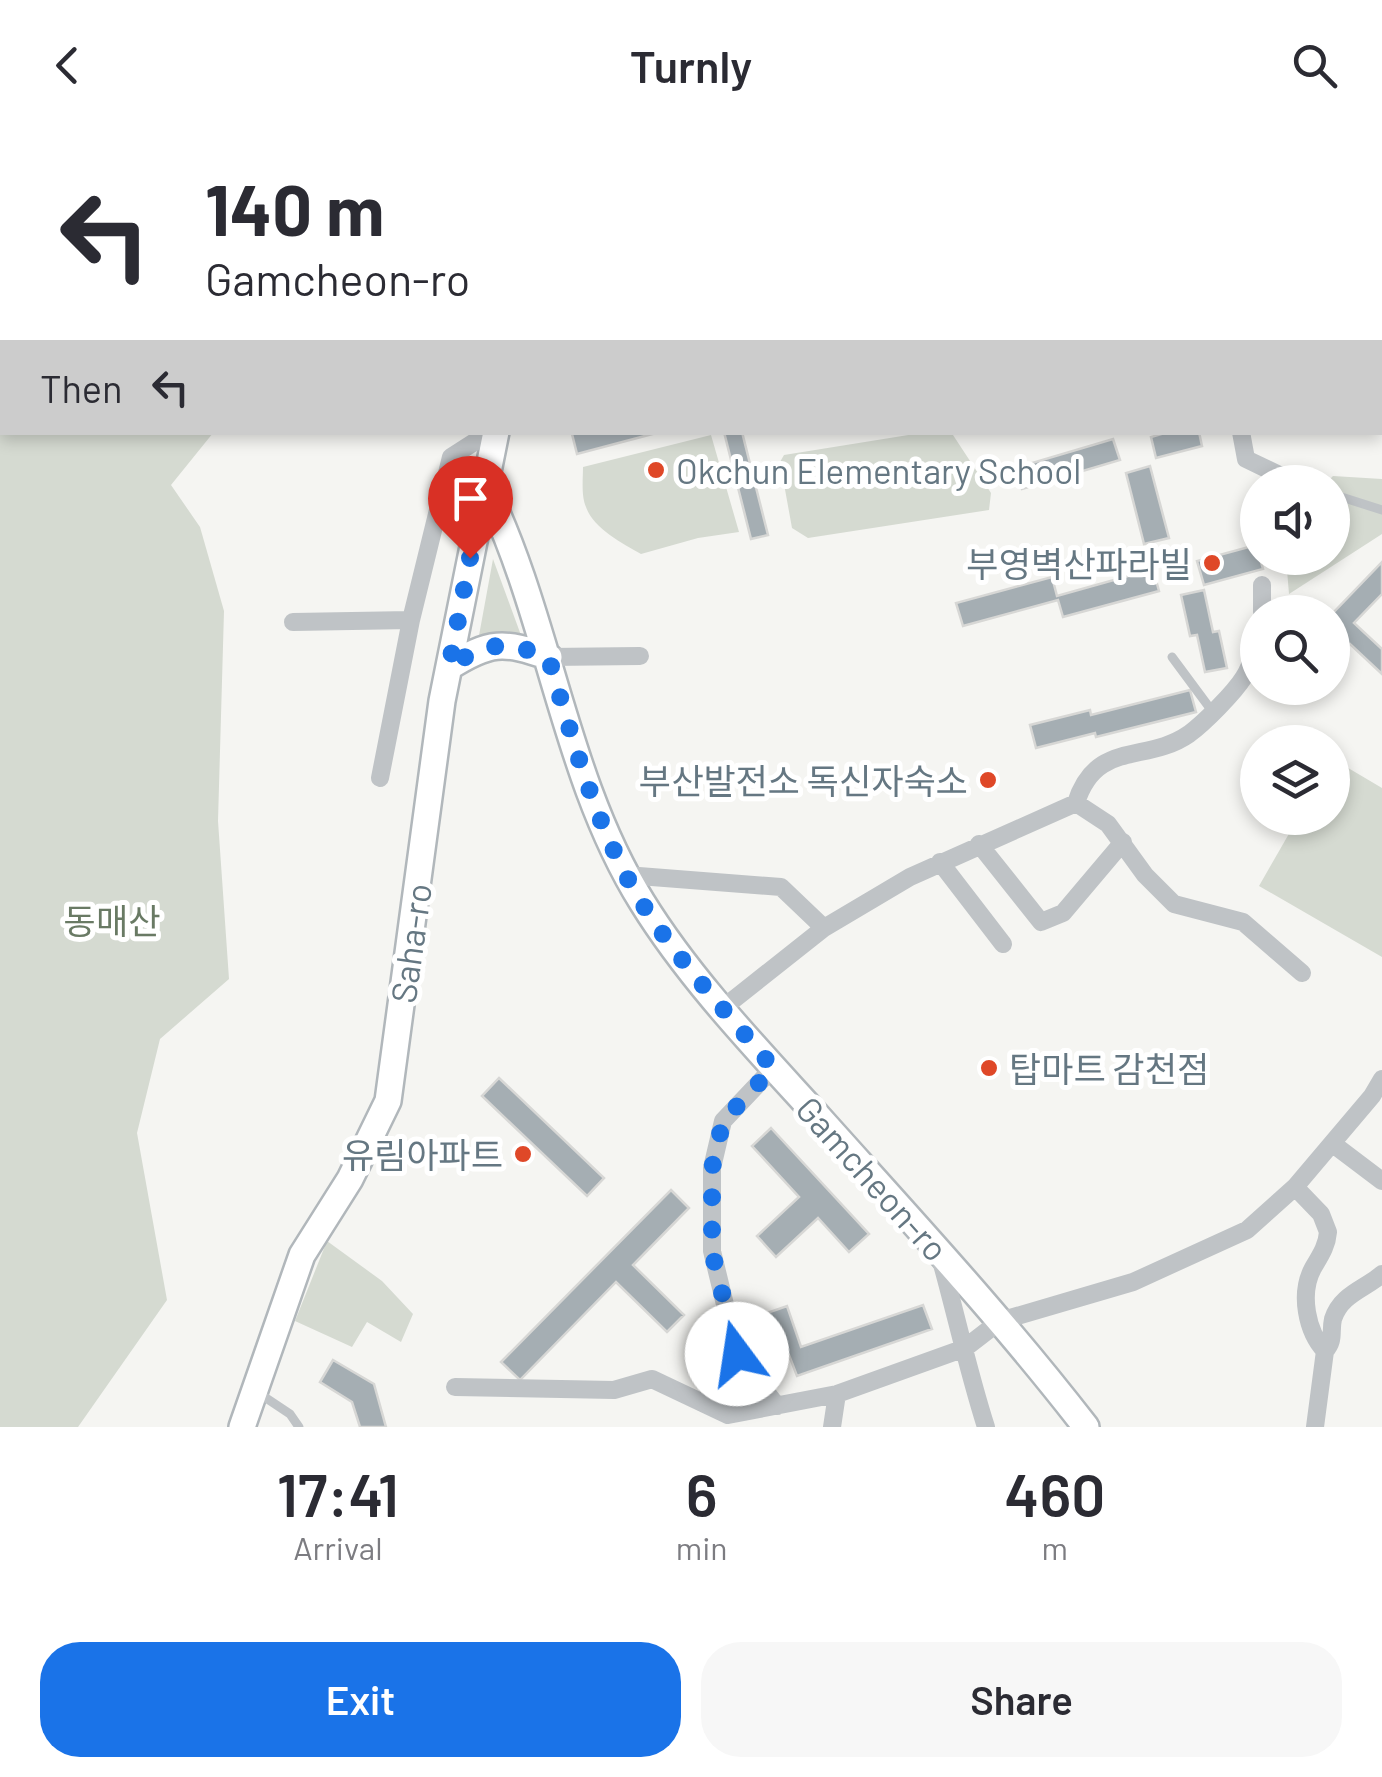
<!DOCTYPE html>
<meta charset="utf-8">
<style>
:root{--surface:#fff;--page:#f7f7f7;--text:#2b2b33;--muted:#7c7c81;--accent:#1a73e8}
body{margin:0;font-family:Barlow,"Noto Sans KR",sans-serif;background:var(--page);color:var(--text);height:100vh;display:flex;flex-direction:column;font-size:38px;white-space:nowrap}
*{box-sizing:border-box;margin:0}
p{font-size:32px;color:var(--muted)}
.icon{flex:none;width:55px;height:55px;fill:none;stroke:currentColor;stroke-width:2;stroke-linecap:round;stroke-linejoin:round}
.map{position:relative;height:1297px;overflow:hidden}
.panel{display:flex;flex-direction:column;background:var(--surface);flex:1}
.panel>*{flex:none}
.top-card{position:absolute;left:0px;top:0px;width:1382px;height:305px;box-shadow:0 5px 15px #0003;background:#fff;color:var(--text);overflow:hidden}
.controls{position:absolute;left:1240px;top:335px;display:grid;gap:20px}
.controls a{display:grid;place-items:center;width:110px;height:110px;border-radius:50%;background:var(--surface);box-shadow:0 5px 15px #0003;font-size:50px}
.pin{position:absolute;display:grid;place-items:center;width:85px;height:85px;color:#fff;margin:-102px -42px;border-radius:50% 50% 50% 0;rotate:-45deg;box-shadow:0 0 10px #0007}
.pin .icon{rotate:45deg}
.me{position:absolute;width:110px;margin:-55px;rotate:346deg;stroke-linejoin:round;filter:drop-shadow(0 0 8px #0008)}
.turn{display:flex;align-items:center;gap:35px;height:210px;padding:0 40px;font-size:45px}
.turn .icon{width:130px;height:130px;stroke-width:2.5}
.turn b{display:block;font-size:70px;line-height:85px}
.then{display:flex;align-items:center;height:95px;padding:0 40px;background:#0003;gap:20px;font-size:38px}
.eta{display:flex;justify-content:space-evenly;align-items:center;height:170px;text-align:center}
.eta b{font-size:60px;font-weight:600;line-height:70px}
.action{display:flex;gap:20px;margin-top:auto;padding:20px 40px}
.action a{flex:1;height:115px;border-radius:40px;background:var(--accent);color:#fff;font-size:40px;font-weight:600;line-height:115px;text-align:center}
.action a+a{background:var(--page);color:var(--text)}
header{display:flex;justify-content:space-between;align-items:center;height:130px;padding:0 40px;background:var(--surface);font-size:45px;font-weight:600}
.map>svg:first-child{display:block}
.green{fill:#d5dad1}
.building{fill:#a5aeb3;stroke:#d7d7d5;stroke-width:2.5}
.lines{fill:none;stroke-linecap:round;stroke-linejoin:round}
.secondary-casing{stroke:#b1b7bb;stroke-width:30}
.lane{stroke:#bfc3c6;stroke-width:9}
.street{stroke:#bfc3c6;stroke-width:18}
.secondary{stroke:#fff;stroke-width:25}
.route{stroke:#1a73e8;stroke-width:18;stroke-dasharray:0 32.4}
.poi-dot{fill:#df4828;stroke:#fff;stroke-width:4}
.labels{text-anchor:middle;dominant-baseline:central;stroke-width:10;stroke-linejoin:round;paint-order:stroke}
.poi-label{font-size:35px;fill:#657782;stroke:#fff;text-anchor:end}
.park-label{font-size:35px;fill:#697a64;stroke:#fff}
.street-label{font-size:35px;fill:#657782;stroke:#fff}
</style>
<header><svg class="icon" aria-label="back" viewBox="0 0 24 24"><path d="M15 5l-7 7 7 7"/></svg>Turnly<svg class="icon" aria-label="search" viewBox="0 0 24 24"><circle cx="10" cy="10" r="6"/><path d="M15 15l6 6"/></svg></header>
<div class="map">
<svg width="1382" height="1297" viewBox="0 0 1382 1297">
<rect width="100%" height="100%" fill="#f5f5f2"/>
<path class="green" d="M 0,121 L 2,302 L 213,303 L 171,355 L 200,397 L 224,481 L 218,691 L 229,849 L 160,909 L 137,1003 L 167,1170 L 78,1297 L 0,1297 Z
M 927,302 L 953,305 L 991,363 L 989,380 L 808,408 L 792,398 L 780,332 L 784,325 Z
M 711,305 L 739,402 L 698,408 L 641,424 C 623,414 593,398 586,377 C 581,366 583,348 583,337 Z
M 1333,346 L 1382,349 L 1382,404 L 1289,464 L 1286,428 L 1332,428 L 1332,352 L 1327,352 Z
M 493,429 L 522,508 C 505,502 493,501 478,511 Z
M 1333,629 L 1382,658 L 1382,827 L 1259,756 L 1298,688 L 1332,688 Z
M 327,1111 L 382,1151 L 413,1184 L 401,1212 L 367,1192 L 352,1217 L 295,1191 Z"/>
<path class="building" d="M 0,0 L 131,0 L 131,2 L 2,2 L 0,23 Z
M 579,302 L 660,302 L 577,324 L 572,304 Z
M 724,302 L 742,302 L 768,405 L 751,409 Z
M 1168,302 L 1199,302 L 1202,316 L 1156,328 L 1151,307 Z
M 1113,309 L 1120,330 L 1022,359 L 1015,338 Z
M 1150,336 L 1169,408 L 1144,414 L 1126,343 Z
M 1256,415 L 1263,439 L 1204,455 L 1197,431 Z
M 1382,432 L 1382,464 L 1354,493 L 1382,519 L 1382,544 L 1350,514 L 1343,521 L 1337,516 L 1332,521 L 1332,484 Z
M 1153,439 L 1159,461 L 1063,487 L 1058,470 L 963,496 L 956,473 L 1052,447 L 1057,466 Z
M 1204,460 L 1213,502 L 1219,501 L 1227,538 L 1205,542 L 1197,505 L 1190,506 L 1181,465 Z
M 1190,560 L 1196,582 L 1096,607 L 1095,603 L 1036,618 L 1030,595 L 1090,580 L 1091,585 Z
M 499,948 L 604,1048 L 587,1066 L 482,966 Z
M 771,998 L 869,1104 L 849,1122 L 818,1088 L 776,1127 L 757,1106 L 799,1067 L 752,1016 Z
M 671,1060 L 689,1078 L 633,1135 L 684,1185 L 667,1202 L 616,1152 L 520,1250 L 501,1232 Z
M 923,1175 L 932,1199 L 797,1246 L 789,1225 L 779,1228 L 764,1184 L 787,1176 L 801,1217 Z
M 333,1230 L 374,1254 L 386,1297 L 360,1297 L 352,1272 L 320,1252 Z"/>
<g class="lines">
<defs>
<path id="secondary" d="M 773,2 L 776,0
M 484,355 C 550,488 563,645 642,772 C 689,848 754,916 814,982 C 906,1085 1001,1187 1086,1297
M 449,537 C 490,511 503,511 549,527
M 242,1297 L 302,1125 L 350,1049 L 388,971 L 442,571 L 496,302"/>
</defs>
<use href="#secondary" class="secondary-casing"/>
<path class="lane" d="M 318,0 L 321,2
M 343,2 L 346,0
M 545,2 L 547,0
M 1380,95 L 1382,92
M 1380,276 L 1382,276
M 1332,364 L 1382,380
M 1172,527 L 1212,581
M 257,1262 L 290,1284 L 299,1297"/>
<path class="street" d="M 630,0 L 632,2
M 1083,0 L 1086,2
M 961,2 L 963,0
M 1166,2 L 1168,0
M 1315,2 L 1315,0
M 1241,302 L 1246,329 L 1294,352
M 1262,455 L 1262,482
M 293,492 L 411,490 L 451,327 L 490,302
M 549,527 L 640,526
M 380,648 L 411,490
M 1076,673 C 1096,609 1146,634 1189,604 C 1204,593 1234,563 1244,547 C 1251,537 1254,522 1258,511
M 979,714 L 1041,792 L 1063,783 L 1123,712
M 940,732 L 1003,814
M 626,745 L 781,757 L 824,798
M 723,878 L 824,798 L 910,747 L 1076,673 L 1108,694 L 1145,745 L 1174,774 L 1243,792 L 1302,843
M 773,938 L 723,991 L 712,1038 L 712,1121 L 737,1224 L 777,1276
M 1333,1014 L 1382,1051
M 1295,1057 L 1321,1084 L 1328,1102 C 1327,1116 1320,1126 1313,1138 C 1299,1164 1307,1202 1325,1221
M 940,1127 C 956,1184 968,1241 986,1297
M 455,1257 L 614,1260 L 652,1249 L 728,1285 L 837,1264 L 965,1218 L 1000,1191 L 1133,1152 L 1247,1100 L 1295,1057 L 1372,966 L 1382,949
M 832,1297 L 837,1264
M 1315,1297 L 1325,1221 C 1335,1210 1330,1202 1333,1189 C 1341,1164 1365,1159 1382,1144"/>
<use href="#secondary" class="secondary"/>
</g>
<g class="lines">
<path class="route" d="M 470,428 L 449,537 C 490,510 503,512 548,526 C 573,609 595,696 640,770 C 677,830 728,883 773,938 L 723,991 L 712,1038 L 712,1122 L 737,1224"/>
</g>
<g class="poi-dot">
<circle cx="656" cy="340" r="10"/>
<circle cx="1212" cy="433" r="10"/>
<circle cx="988" cy="650" r="10"/>
<circle cx="989" cy="938" r="10"/>
<circle cx="523" cy="1024" r="10"/>
</g>
<g class="labels">
<g class="poi-label">
<text x="676" y="340" text-anchor="start">Okchun Elementary School</text>
<text x="1192" y="433">부영벽산파라빌</text>
<text x="968" y="650">부산발전소 독신자숙소</text>
<text x="1009" y="938" text-anchor="start">탑마트 감천점</text>
<text x="503" y="1024">유림아파트</text>
</g>
<g class="park-label">
<text x="112" y="790">동매산</text>
</g>
<g class="street-label">
<text transform="translate(410 813) rotate(-82)">Saha-ro</text>
<text transform="translate(873 1048) rotate(48)">Gamcheon-ro</text>
</g>
</g>
</svg>
<div class="controls">
<a><svg class="icon" aria-label="sound" viewBox="0 0 24 24"><path d="M4 9h4l5-4v14l-5-4H4zM17 9q2 3 0 6"/></svg></a>
<a><svg class="icon" aria-label="search" viewBox="0 0 24 24"><circle cx="10" cy="10" r="6"/><path d="M15 15l6 6"/></svg></a>
<a><svg class="icon" aria-label="layers" viewBox="0 0 24 24"><path d="M12 4l9 5-9 5-9-5zM3 14l9 5 9-5"/></svg></a>
</div>
<div class="pin" style="left:470px;top:428px;background:#d93025"><svg class="icon" aria-label="arrive" viewBox="0 0 24 24"><path d="M6 21V4h12l-3 4 3 4H6"/></svg></div>
<svg class="me" style="left:737px;top:1224px" viewBox="-20 -20 40 40"><circle r="19" fill="#fff"/><path d="M0-13L10 11 0 6-10 11z" fill="#1a73e8"/></svg>
<div class="top-card">
<div class="turn"><svg class="icon" aria-label="left" viewBox="0 0 24 24"><path d="M17 20v-9H6M10 6l-5 5 5 5"/></svg><div><b>140 m</b>Gamcheon-ro</div></div>
<div class="then">Then<svg class="icon" aria-label="left" viewBox="0 0 24 24"><path d="M17 20v-9H6M10 6l-5 5 5 5"/></svg></div>
</div>
</div>
<section class="panel">
<div class="eta">
<div><b>17:41</b><p>Arrival</p></div>
<div><b>6</b><p>min</p></div>
<div><b>460</b><p>m</p></div>
</div>
<div class="action"><a>Exit</a><a>Share</a></div>
</section>
